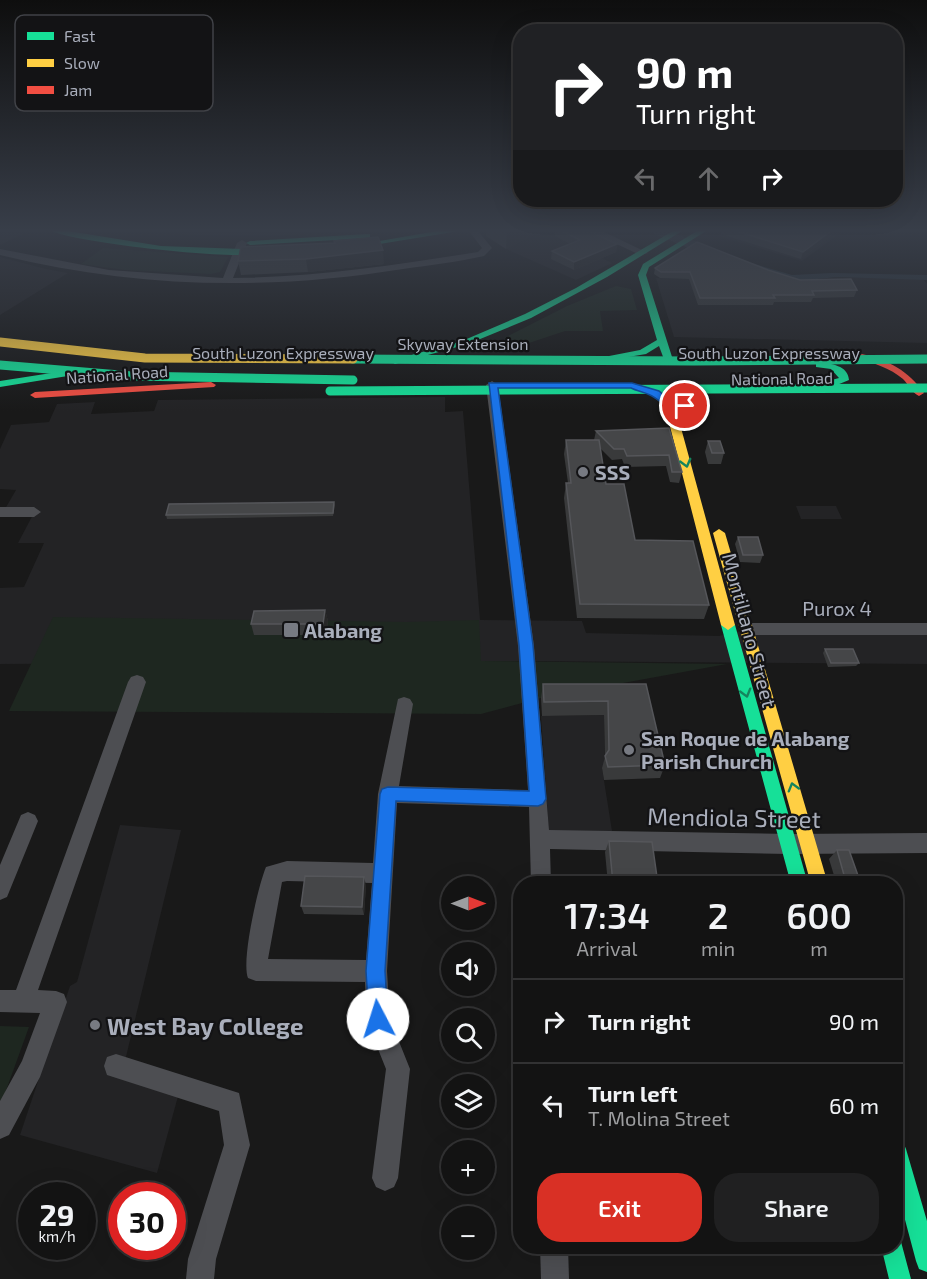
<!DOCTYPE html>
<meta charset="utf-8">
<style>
:root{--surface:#131313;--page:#202021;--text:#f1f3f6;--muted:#9d9ea0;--line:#323233;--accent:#d93025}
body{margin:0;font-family:"Exo 2",sans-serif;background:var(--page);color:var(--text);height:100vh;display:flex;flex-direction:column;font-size:22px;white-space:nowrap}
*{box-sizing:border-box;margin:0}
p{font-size:20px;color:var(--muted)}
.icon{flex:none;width:33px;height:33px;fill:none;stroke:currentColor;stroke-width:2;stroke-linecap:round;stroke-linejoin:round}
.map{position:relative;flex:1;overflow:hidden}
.drawer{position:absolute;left:513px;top:876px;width:390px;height:378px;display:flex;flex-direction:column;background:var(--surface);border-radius:24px;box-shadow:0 6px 24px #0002,0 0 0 2px var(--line)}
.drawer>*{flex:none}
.guide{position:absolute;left:513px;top:24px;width:390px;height:183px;border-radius:24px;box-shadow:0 6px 24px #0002,0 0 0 2px var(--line);background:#202124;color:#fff;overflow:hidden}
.needle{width:39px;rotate:90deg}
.controls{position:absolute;left:441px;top:876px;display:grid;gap:12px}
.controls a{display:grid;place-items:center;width:54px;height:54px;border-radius:50%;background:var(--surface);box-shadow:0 6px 24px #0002,0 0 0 2px var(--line);font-size:30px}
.speed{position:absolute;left:18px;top:1182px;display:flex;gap:12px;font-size:30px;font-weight:700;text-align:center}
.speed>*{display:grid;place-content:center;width:78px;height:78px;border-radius:50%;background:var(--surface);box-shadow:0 6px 24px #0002,0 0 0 2px var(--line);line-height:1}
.speed small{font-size:15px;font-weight:400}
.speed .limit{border:9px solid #d22;background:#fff;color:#111}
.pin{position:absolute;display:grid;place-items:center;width:51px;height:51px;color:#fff;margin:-26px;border:3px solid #fff;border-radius:50%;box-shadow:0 2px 6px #0007}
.me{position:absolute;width:66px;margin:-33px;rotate:355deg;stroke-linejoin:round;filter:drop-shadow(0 0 4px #0008)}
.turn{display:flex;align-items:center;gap:21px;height:126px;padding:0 24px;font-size:27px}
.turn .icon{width:78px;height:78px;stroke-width:2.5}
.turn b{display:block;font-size:42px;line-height:51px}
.lanes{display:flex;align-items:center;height:57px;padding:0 24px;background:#0003;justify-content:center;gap:30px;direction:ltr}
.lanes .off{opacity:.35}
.eta{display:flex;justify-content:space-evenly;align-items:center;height:102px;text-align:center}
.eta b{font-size:36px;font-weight:600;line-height:42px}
.button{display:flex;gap:12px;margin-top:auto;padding:12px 24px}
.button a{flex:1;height:69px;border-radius:24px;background:var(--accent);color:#fff;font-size:24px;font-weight:600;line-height:69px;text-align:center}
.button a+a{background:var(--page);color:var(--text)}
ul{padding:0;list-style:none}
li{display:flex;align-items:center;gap:18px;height:84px;padding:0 24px;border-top:2px solid var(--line)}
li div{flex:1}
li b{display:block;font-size:22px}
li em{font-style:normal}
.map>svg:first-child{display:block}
.built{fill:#232325}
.green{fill:#1e2720}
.water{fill:#2a343c}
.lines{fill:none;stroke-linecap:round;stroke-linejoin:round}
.river{fill:#2a343c;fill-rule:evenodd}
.street{fill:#4d4e52;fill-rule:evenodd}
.fast{fill:#16e098;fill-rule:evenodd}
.slow{fill:#ffcf43;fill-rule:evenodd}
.jam{fill:#f24e42;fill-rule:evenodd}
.fast-bridge{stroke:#16e098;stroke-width:9}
.slow-bridge{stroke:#ffcf43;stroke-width:9}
.wall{fill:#393a3b}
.shaded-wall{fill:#272727}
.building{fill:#454648;stroke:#55565a;stroke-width:1.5}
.oneway{stroke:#15845d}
.route{fill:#1a73e8;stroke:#114b97;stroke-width:1.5}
.poi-dot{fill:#777a82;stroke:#131315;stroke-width:2}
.labels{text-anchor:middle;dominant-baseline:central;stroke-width:4.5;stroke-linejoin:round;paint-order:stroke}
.far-street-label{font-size:16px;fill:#a9aebb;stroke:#131315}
.poi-label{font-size:20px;font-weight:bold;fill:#a9aebb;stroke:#131315;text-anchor:start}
.street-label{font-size:20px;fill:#a9aebb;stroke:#131315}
.near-street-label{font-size:24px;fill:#a9aebb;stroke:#131315}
.near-poi-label{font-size:24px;font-weight:bold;fill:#a9aebb;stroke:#131315;text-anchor:start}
.key{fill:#131315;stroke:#404247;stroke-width:1.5}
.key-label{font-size:16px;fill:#a9aebb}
</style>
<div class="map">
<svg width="927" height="1279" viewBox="0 0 927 1279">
<rect width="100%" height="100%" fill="#191919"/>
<path class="built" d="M 350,231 L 266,236 L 196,235 L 156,232 Z
M 723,231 L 843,231 L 802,261 L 718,236 Z
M 539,233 L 555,236 L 612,263 L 576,280 L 506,249 Z
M 0,257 L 46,269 L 68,273 L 0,315 Z
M 837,277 L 923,279 L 927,284 L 927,343 L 674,337 L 656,278 L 798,281 Z
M 445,397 L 445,412 L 463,411 L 480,620 L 582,621 L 586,633 L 719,636 L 758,627 L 927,623 L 927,664 L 515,661 L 0,664 L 0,588 L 24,587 L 44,543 L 18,543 L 36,509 L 5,509 L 16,490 L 0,489 L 0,449 L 11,425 L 49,422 L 57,404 L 95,402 L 91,414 L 154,411 L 158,400 Z
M 796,506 L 836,506 L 842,519 L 801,519 Z
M 604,715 L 605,763 L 602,768 L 612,831 L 549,833 L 541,716 Z
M 120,825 L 181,830 L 124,1065 L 183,1078 L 157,1173 L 20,1135 L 70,986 L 77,982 Z"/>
<path class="green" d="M 103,248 L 228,257 L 220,272 L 211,274 L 125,270 L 81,264 Z
M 616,286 L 631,289 L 637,310 L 600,311 L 603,331 L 565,331 L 523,345 L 504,338 L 567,306 Z
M 53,617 L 406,622 L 479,620 L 481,661 L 727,664 L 541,698 L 481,714 L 9,711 Z
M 0,1026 L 29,1027 L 0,1107 Z"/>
<path class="water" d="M 751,263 L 792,275 L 832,273 L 927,275 L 927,280 L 837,277 L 798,281 L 747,267 Z"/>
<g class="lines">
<path class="river" d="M 647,231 L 667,231 L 706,245 L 708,248 L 701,252 L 696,251 Z"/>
<path class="street" d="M 469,231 L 478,231 L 492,248 L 484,256 C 458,262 430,265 403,269 C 265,291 136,288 0,255 L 0,249 L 109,270 L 223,278 L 237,243 L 242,240 L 247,243 L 233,278 C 316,277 396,265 478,252 L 482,248 Z
M 589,231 L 602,231 L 648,253 L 640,255 Z
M 492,381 L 498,385 L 534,646 L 549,830 L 789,834 L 927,833 L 927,853 L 789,854 L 550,849 L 551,884 L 531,884 L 529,807 L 397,803 L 387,971 L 390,1019 L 410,1069 L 398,1178 L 394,1187 L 385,1191 L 376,1187 L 372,1178 L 386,1069 L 366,1019 L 365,982 L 256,981 L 248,978 C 241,961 258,886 266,867 L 287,861 L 373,863 L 378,794 L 398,699 L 404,697 L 410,699 L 413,704 L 399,786 L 528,790 L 518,646 L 486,385 ZM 287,881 L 372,883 L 366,960 L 268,959 L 282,882 Z
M 0,507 L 34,507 L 41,512 L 34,517 L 0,517 Z
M 748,623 L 927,623 L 927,635 L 748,635 L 742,633 L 740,629 L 742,625 Z
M 137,675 L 143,677 L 146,682 L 38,990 L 56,991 L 64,994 L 67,1002 L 40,1077 L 9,1135 L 0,1139 L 0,1101 L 22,1061 L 40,1013 L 0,1012 L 0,990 L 16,990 L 128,682 L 131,677 Z
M 28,812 L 35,815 L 38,821 L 7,897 L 0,900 L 0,865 L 21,815 Z
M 116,1054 L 239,1093 L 250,1145 L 216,1259 L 214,1279 L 186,1279 L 188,1259 L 224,1145 L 219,1111 L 107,1075 L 104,1066 L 107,1057 Z
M 540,1246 L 568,1246 L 569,1279 L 541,1279 Z"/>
<path class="fast" d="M 52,231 L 68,231 L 161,246 L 268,250 L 272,252 C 254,263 75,243 52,231 Z
M 437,231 L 459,231 L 349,249 L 345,247 Z
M 673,231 L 682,231 L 607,277 L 531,318 L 468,344 L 395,364 L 390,361 L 462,341 L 525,314 L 576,288 Z
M 697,231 L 706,231 L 649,267 L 646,275 L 673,360 L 671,362 L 665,362 L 659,346 L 646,354 L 604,361 L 604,357 L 640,350 L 657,340 L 638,275 L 643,264 Z
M 367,234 L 370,234 L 370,238 L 250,245 L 246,243 L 250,241 Z
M 819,362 C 831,364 848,365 849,380 L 832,387 L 804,386 L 802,384 C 812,378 827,382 839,378 L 831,369 L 816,367 L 816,363 Z
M 77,369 L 80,370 L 80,374 L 0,387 L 0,381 Z
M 728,620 L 735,625 L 808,884 L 791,884 L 721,625 Z
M 896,1139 L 903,1142 L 906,1149 L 927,1221 L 927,1272 L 919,1269 L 916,1261 L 896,1186 Z
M 896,1236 L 900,1238 L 911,1279 L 889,1279 L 881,1246 L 896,1246 Z"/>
<path class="slow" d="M 655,390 L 675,406 L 735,625 L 728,630 L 721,625 L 665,407 L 650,393 Z
M 719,529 L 725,533 L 828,884 L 811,884 L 713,533 Z"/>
<path class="jam" d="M 862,354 C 889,361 908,370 924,393 L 919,396 C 912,393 908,384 903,379 C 890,368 874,363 859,359 L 857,357 Z
M 211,382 L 216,385 L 214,387 L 35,398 L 30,395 L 35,392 Z"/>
<path class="fast-bridge" d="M 353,359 L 694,361 L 927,359
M 0,365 L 132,376 L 353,380
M 330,391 L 927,388"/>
<path class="slow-bridge" d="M 0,342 L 145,358 L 353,359"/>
</g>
<path class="wall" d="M 486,231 L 542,231 L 506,249 L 486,236 Z
M 555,231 L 589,231 L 617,244 L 616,252 L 574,270 L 551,259 L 552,251 L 570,244 L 555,236 Z
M 721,231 L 837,231 L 801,259 L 721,234 Z
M 241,247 L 384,264 L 308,272 L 241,275 L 238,261 Z
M 655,268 L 768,270 L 800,280 L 857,290 L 854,297 L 813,298 L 811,302 L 774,302 L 773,305 L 698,305 L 689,279 L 660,278 L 654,274 Z
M 669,428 L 682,472 L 679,483 L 670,482 L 666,466 L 625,467 L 622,459 L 612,460 L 600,448 L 606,484 L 635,540 L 709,605 L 704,619 L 577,618 L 564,498 L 566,483 L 568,483 L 564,454 L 566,440 L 594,440 L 596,431 Z
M 708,441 L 724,453 L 721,464 L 708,464 L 705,452 Z
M 334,502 L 335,505 L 333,516 L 167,519 L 166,515 Z
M 738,537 L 763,555 L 760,563 L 740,562 L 735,544 Z
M 325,610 L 328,621 L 326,635 L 254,635 L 251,624 Z
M 825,649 L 859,663 L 856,666 L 828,667 L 823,653 Z
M 543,684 L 646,684 L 665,765 L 660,778 L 604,780 L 602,768 L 605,757 L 604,715 L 542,716 L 541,698 Z
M 609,841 L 658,884 L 608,884 L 605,852 Z
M 837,850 L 861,884 L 834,884 L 836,882 L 829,859 Z
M 366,885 L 364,915 L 304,914 L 301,906 Z"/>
<path class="shaded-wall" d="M 0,231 L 19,231 L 21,235 L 0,245 Z
M 507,231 L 542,231 L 506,249 Z
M 831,231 L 837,231 L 801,259 L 803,252 Z
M 617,244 L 616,252 L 574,270 L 574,262 Z
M 383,250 L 384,264 L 308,272 L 306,259 Z
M 325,610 L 328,621 L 326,635 L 323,624 Z
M 364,877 L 366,885 L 364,915 L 362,907 Z"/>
<path class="building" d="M 562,231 L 589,231 L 617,244 L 574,262 L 552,251 L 580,240 Z
M 737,231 L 831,231 L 803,252 Z
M 378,237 L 383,250 L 306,259 L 238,261 L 241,247 L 335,243 L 334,241 Z
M 697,242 L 768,270 L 800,280 L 851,279 L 857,290 L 812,291 L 814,295 L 773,295 L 775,298 L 700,298 L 690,272 L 661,272 L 655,268 Z
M 669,428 L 682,472 L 672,472 L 669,455 L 627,456 L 624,449 L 614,449 L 596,431 Z
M 566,440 L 599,440 L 606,484 L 624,484 L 635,540 L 693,541 L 709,605 L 580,604 L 566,483 L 571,483 Z
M 708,441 L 720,441 L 724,453 L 712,453 Z
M 334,502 L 333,513 L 166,515 L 169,504 Z
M 738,537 L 758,537 L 763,555 L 743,555 Z
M 325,610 L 323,624 L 251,624 L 254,611 Z
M 825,649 L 853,649 L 859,663 L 831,663 Z
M 543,684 L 646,684 L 665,765 L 608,767 L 605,756 L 609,750 L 608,701 L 544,702 Z
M 609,841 L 652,842 L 658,884 L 613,884 Z
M 837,850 L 849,850 L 861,884 L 842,884 L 840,878 L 844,875 Z
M 305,876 L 364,877 L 362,907 L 301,906 Z"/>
<defs><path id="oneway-chevron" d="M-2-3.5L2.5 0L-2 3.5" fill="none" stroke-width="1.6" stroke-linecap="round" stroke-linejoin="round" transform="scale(1.5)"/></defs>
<g class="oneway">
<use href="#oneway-chevron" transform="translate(686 463) rotate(75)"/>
<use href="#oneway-chevron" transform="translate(746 693) rotate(74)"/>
<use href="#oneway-chevron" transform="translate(793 787) rotate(-106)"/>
</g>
<linearGradient id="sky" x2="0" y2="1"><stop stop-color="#0e0e0e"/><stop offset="0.56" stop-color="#383e49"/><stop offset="1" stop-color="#383e49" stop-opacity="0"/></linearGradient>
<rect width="927" height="411" fill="url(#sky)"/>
<path class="route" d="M 489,383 L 632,383 L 659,391 L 672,402 L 685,403 L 690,406 C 673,418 663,401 650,395 C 644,392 637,391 631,388 L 498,388 L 533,645 L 546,799 L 543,804 L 538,806 L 396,801 L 385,971 L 388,1019 L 385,1026 L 378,1029 L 372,1026 L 369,1019 L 366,971 L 380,794 L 382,789 L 388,787 L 529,791 L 519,645 Z"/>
<g class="poi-dot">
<circle cx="583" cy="472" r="6"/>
<rect x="283" y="622" width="16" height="16" rx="3"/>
<circle cx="629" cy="750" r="6"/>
<circle cx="95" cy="1025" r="6"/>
</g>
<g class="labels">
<g class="far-street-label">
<text x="463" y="343">Skyway Extension</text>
<text x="283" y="352">South Luzon Expressway</text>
<text x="769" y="352">South Luzon Expressway</text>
<text transform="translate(117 374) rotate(-4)">National Road</text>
<text transform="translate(782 378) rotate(-1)">National Road</text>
</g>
<g class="poi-label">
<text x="595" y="472">SSS</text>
<text x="304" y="630">Alabang</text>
<text x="641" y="738">San Roque de Alabang<tspan x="641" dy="23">Parish Church</tspan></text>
</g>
<g class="street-label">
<text x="837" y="608">Purox 4</text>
<text transform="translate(750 630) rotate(75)">Montillano Street</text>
</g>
<g class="near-street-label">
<text transform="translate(734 817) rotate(1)">Mendiola Street</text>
</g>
<g class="near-poi-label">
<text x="107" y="1025">West Bay College</text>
</g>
</g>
<rect x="15" y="15" width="198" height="96" rx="9" class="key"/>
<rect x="27" y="32" width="27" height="8" fill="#16e098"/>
<rect x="27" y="59" width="27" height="8" fill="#ffcf43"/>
<rect x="27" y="86" width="27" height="8" fill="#f24e42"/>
<g class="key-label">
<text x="64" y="42">Fast</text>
<text x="64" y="69">Slow</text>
<text x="64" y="96">Jam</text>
</g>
</svg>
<div class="controls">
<a><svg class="needle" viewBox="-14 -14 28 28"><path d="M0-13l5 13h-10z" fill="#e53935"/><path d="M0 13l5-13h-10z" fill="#9d9ea0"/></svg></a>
<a><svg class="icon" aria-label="sound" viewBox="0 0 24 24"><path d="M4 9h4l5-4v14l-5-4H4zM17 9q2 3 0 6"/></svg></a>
<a><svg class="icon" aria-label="search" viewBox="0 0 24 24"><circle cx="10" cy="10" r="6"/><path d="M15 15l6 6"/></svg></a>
<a><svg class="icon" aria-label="layers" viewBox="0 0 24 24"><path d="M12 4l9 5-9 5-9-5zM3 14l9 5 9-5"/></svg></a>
<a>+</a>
<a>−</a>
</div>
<div class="speed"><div>29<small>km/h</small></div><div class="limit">30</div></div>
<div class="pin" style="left:685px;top:406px;background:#d93025"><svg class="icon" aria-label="arrive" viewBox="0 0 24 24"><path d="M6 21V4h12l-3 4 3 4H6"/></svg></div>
<svg class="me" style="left:378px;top:1019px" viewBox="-20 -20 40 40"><circle r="19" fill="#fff"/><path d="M0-13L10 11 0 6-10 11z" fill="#1a73e8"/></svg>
<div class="guide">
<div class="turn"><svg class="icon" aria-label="right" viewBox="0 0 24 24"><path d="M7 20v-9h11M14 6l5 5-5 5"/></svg><div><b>90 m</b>Turn right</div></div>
<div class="lanes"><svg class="icon off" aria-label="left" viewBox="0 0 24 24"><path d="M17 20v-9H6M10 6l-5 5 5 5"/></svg><svg class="icon off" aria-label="ahead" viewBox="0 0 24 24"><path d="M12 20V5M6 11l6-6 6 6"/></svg><svg class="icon" aria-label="right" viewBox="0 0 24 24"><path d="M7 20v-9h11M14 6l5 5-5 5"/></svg></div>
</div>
<section class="drawer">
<div class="eta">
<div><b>17:34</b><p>Arrival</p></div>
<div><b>2</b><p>min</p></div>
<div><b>600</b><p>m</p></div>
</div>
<ul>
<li><svg class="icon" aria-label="right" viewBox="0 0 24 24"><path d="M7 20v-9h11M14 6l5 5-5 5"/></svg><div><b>Turn right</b></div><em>90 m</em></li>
<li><svg class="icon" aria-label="left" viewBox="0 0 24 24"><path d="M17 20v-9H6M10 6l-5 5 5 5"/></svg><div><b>Turn left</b><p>T. Molina Street</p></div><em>60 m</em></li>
</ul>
<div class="button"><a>Exit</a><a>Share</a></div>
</section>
</div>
